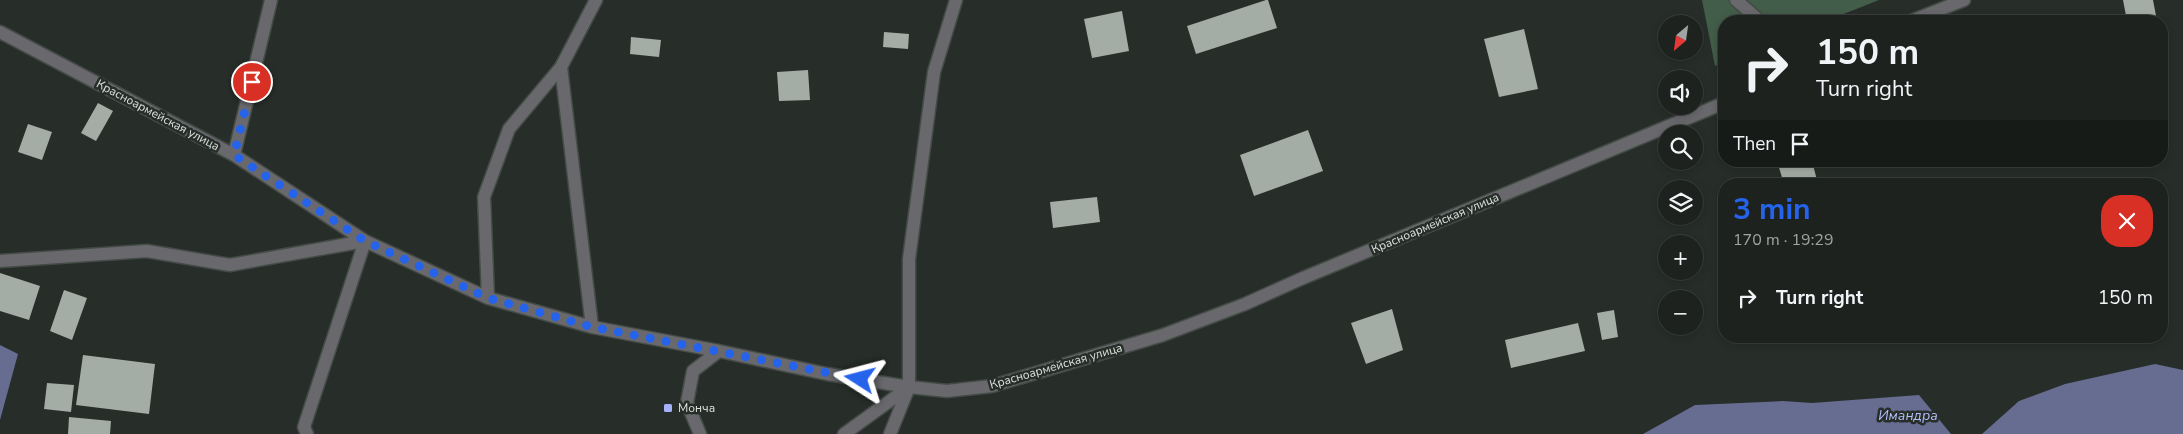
<!DOCTYPE html>
<meta charset="utf-8">
<style>
:root{--surface:#1d221f;--page:#2a2f2c;--text:#f1f3f6;--muted:#a0a4a4;--line:#3b3f3d;--accent:#2563eb}
body{margin:0;font-family:"Nunito Sans",sans-serif;background:var(--page);color:var(--text);height:100vh;display:flex;flex-direction:column;font-size:19px;white-space:nowrap}
*{box-sizing:border-box;margin:0}
p{font-size:16px;color:var(--muted)}
.icon{flex:none;width:28px;height:28px;fill:none;stroke:currentColor;stroke-width:2;stroke-linecap:round;stroke-linejoin:round}
.map{position:relative;flex:1;overflow:hidden}
.panel{position:absolute;left:1718px;top:178px;width:450px;height:165px;display:flex;flex-direction:column;background:var(--surface);border-radius:20px;box-shadow:0 2px 8px #0003,0 0 0 1px var(--line)}
.panel>*{flex:none}
.hud{position:absolute;left:1718px;top:15px;width:450px;height:152px;border-radius:20px;box-shadow:0 2px 8px #0003,0 0 0 1px var(--line);background:#1d221f;color:var(--text);overflow:hidden}
.needle{width:32px;rotate:209deg}
.controls{position:absolute;left:1658px;top:15px;display:grid;gap:10px}
.controls a{display:grid;place-items:center;width:45px;height:45px;border-radius:50%;background:var(--surface);box-shadow:0 2px 8px #0003,0 0 0 1px var(--line);font-size:25px}
.pin{position:absolute;display:grid;place-items:center;width:42px;height:42px;color:#fff;margin:-21px;border:2px solid #fff;border-radius:50%;box-shadow:0 1px 5px #0007}
.me{position:absolute;width:55px;margin:-28px;rotate:279deg;stroke-linejoin:round;filter:drop-shadow(0 0 4px #0008)}
.turn{display:flex;align-items:center;gap:18px;height:105px;padding:0 15px;font-size:22px}
.turn .icon{width:65px;height:65px;stroke-width:2.5}
.turn b{display:block;font-size:35px;line-height:42px}
.then{display:flex;align-items:center;height:48px;padding:0 15px;background:#0003;gap:10px;font-size:19px}
.round{display:grid;place-items:center;flex:none;width:52px;height:52px;border-radius:20px;background:var(--page)}
.overview{display:flex;align-items:center;justify-content:space-between;height:85px;padding:0 15px}
h1{font-size:30px;font-weight:700;line-height:38px;color:var(--accent)}
ul{padding:0;list-style:none}
li{display:flex;align-items:center;gap:15px;height:70px;padding:0 15px}
li div{flex:1}
li b{display:block;font-size:19px}
li em{font-style:normal}
.map>svg:first-child{display:block}
.green{fill:#425d49}
.water{fill:#676c91}
.building{fill:#a3aca5}
.lines{fill:none;stroke-linecap:round;stroke-linejoin:round}
.minor-casing{stroke:#444b46;stroke-width:15}
.minor{stroke:#69696d;stroke-width:12}
.route{stroke:#2563eb;stroke-width:9;stroke-dasharray:0 16.2}
.poi-dot{fill:#a6b1fc;stroke:#272e29;stroke-width:2}
.labels{text-anchor:middle;dominant-baseline:central;stroke-width:5;stroke-linejoin:round;paint-order:stroke}
.street-label{font-size:12px;fill:#dce1dd;stroke:#272e29}
.poi-label{font-size:12px;fill:#dce1dd;stroke:#272e29;text-anchor:start}
.water-label{font-size:14px;font-style:italic;fill:#b3bdfa;stroke:#272e29}
</style>
<div class="map">
<svg width="2183" height="434" viewBox="0 0 2183 434">
<rect width="100%" height="100%" fill="#272e29"/>
<path class="green" d="M 1702,0 L 1879,0 L 1826,21 L 1724,21 L 1724,62 L 1715,66 Z"/>
<path class="water" d="M 0,345 L 18,354 L 0,420 Z
M 2155,364 L 2183,370 L 2183,434 L 1982,434 L 2019,401 L 2065,384 Z
M 1919,395 L 1951,434 L 1643,434 L 1695,405 L 1783,401 L 1812,403 Z"/>
<path class="building" d="M 1266,0 L 1268,0 L 1277,28 L 1196,54 L 1187,26 Z
M 2123,0 L 2153,0 L 2157,21 L 2127,21 Z
M 1122,11 L 1129,51 L 1092,58 L 1084,19 Z
M 1524,29 L 1538,89 L 1499,97 L 1484,39 Z
M 884,32 L 909,34 L 908,49 L 883,47 Z
M 631,37 L 661,40 L 659,57 L 630,54 Z
M 808,70 L 810,100 L 779,101 L 777,72 Z
M 98,103 L 113,111 L 96,141 L 81,133 Z
M 28,124 L 52,132 L 42,160 L 18,152 Z
M 1308,130 L 1323,171 L 1254,196 L 1240,155 Z
M 1777,161 L 1812,161 L 1818,184 L 1784,184 Z
M 1097,197 L 1100,222 L 1053,228 L 1050,202 Z
M 0,273 L 40,286 L 29,320 L 0,311 Z
M 64,290 L 87,298 L 72,340 L 50,331 Z
M 1392,309 L 1403,350 L 1366,364 L 1351,323 Z
M 1614,310 L 1618,337 L 1602,340 L 1597,313 Z
M 1578,323 L 1585,351 L 1511,368 L 1505,340 Z
M 83,355 L 155,364 L 149,414 L 76,405 Z
M 47,383 L 74,385 L 71,412 L 44,409 Z
M 69,417 L 111,421 L 110,434 L 68,434 Z"/>
<g class="lines">
<defs>
<path id="minor" d="M 1736,0 L 1760,21
M 1911,21 L 1964,0
M 0,32 L 234,155 L 365,241 L 488,298 L 592,327 L 719,351 L 827,374 L 909,387 L 947,391 L 992,386 L 1163,335 L 1245,304 L 1303,278 L 1724,103
M 234,155 L 271,0
M 0,261 L 147,251 L 230,265 L 365,241 L 304,427 L 307,434
M 488,298 L 484,197 L 509,129 L 561,67
M 592,327 L 561,67 L 596,0
M 700,434 L 687,403 L 693,371 L 719,351
M 844,434 L 909,387
M 890,434 L 909,387 L 909,259 L 934,72 L 956,0"/>
</defs>
<use href="#minor" class="minor-casing"/>
<use href="#minor" class="minor"/>
</g>
<g class="lines">
<path class="route" d="M 252,82 L 234,155 L 365,241 L 488,298 L 592,327 L 860,379"/>
</g>
<rect class="poi-dot" x="663" y="403" width="10" height="10" rx="2.5"/>
<g class="labels">
<g class="street-label">
<text transform="translate(158 115) rotate(28)">Красноармейская улица</text>
<text transform="translate(1435 223) rotate(-23)">Красноармейская улица</text>
<text transform="translate(1056 366) rotate(-16)">Красноармейская улица</text>
</g>
<g class="poi-label">
<text x="678" y="408">Монча</text>
</g>
<g class="water-label">
<text x="1908" y="415">Имандра</text>
</g>
</g>
</svg>
<div class="controls">
<a><svg class="needle" viewBox="-14 -14 28 28"><path d="M0-13l5 13h-10z" fill="#e53935"/><path d="M0 13l5-13h-10z" fill="#a0a4a4"/></svg></a>
<a><svg class="icon" aria-label="sound" viewBox="0 0 24 24"><path d="M4 9h4l5-4v14l-5-4H4zM17 9q2 3 0 6"/></svg></a>
<a><svg class="icon" aria-label="search" viewBox="0 0 24 24"><circle cx="10" cy="10" r="6"/><path d="M15 15l6 6"/></svg></a>
<a><svg class="icon" aria-label="layers" viewBox="0 0 24 24"><path d="M12 4l9 5-9 5-9-5zM3 14l9 5 9-5"/></svg></a>
<a>+</a>
<a>−</a>
</div>
<div class="pin" style="left:252px;top:82px;background:#d93025"><svg class="icon" aria-label="arrive" viewBox="0 0 24 24"><path d="M6 21V4h12l-3 4 3 4H6"/></svg></div>
<svg class="me" style="left:860px;top:379px" viewBox="-20 -20 40 40"><path d="M0-17L14 15 0 8-14 15z" fill="#2563eb" stroke="#fff" stroke-width="4"/></svg>
<div class="hud">
<div class="turn"><svg class="icon" aria-label="right" viewBox="0 0 24 24"><path d="M7 20v-9h11M14 6l5 5-5 5"/></svg><div><b>150 m</b>Turn right</div></div>
<div class="then">Then<svg class="icon" aria-label="arrive" viewBox="0 0 24 24"><path d="M6 21V4h12l-3 4 3 4H6"/></svg></div>
</div>
<section class="panel">
<div class="overview"><div><h1>3 min</h1><p>170 m · 19:29</p></div><a class="round" style="background:#d93025;color:#fff"><svg class="icon" aria-label="close" viewBox="0 0 24 24"><path d="M6 6l12 12M18 6L6 18"/></svg></a></div>
<ul>
<li><svg class="icon" aria-label="right" viewBox="0 0 24 24"><path d="M7 20v-9h11M14 6l5 5-5 5"/></svg><div><b>Turn right</b></div><em>150 m</em></li>
</ul>
</section>
</div>
